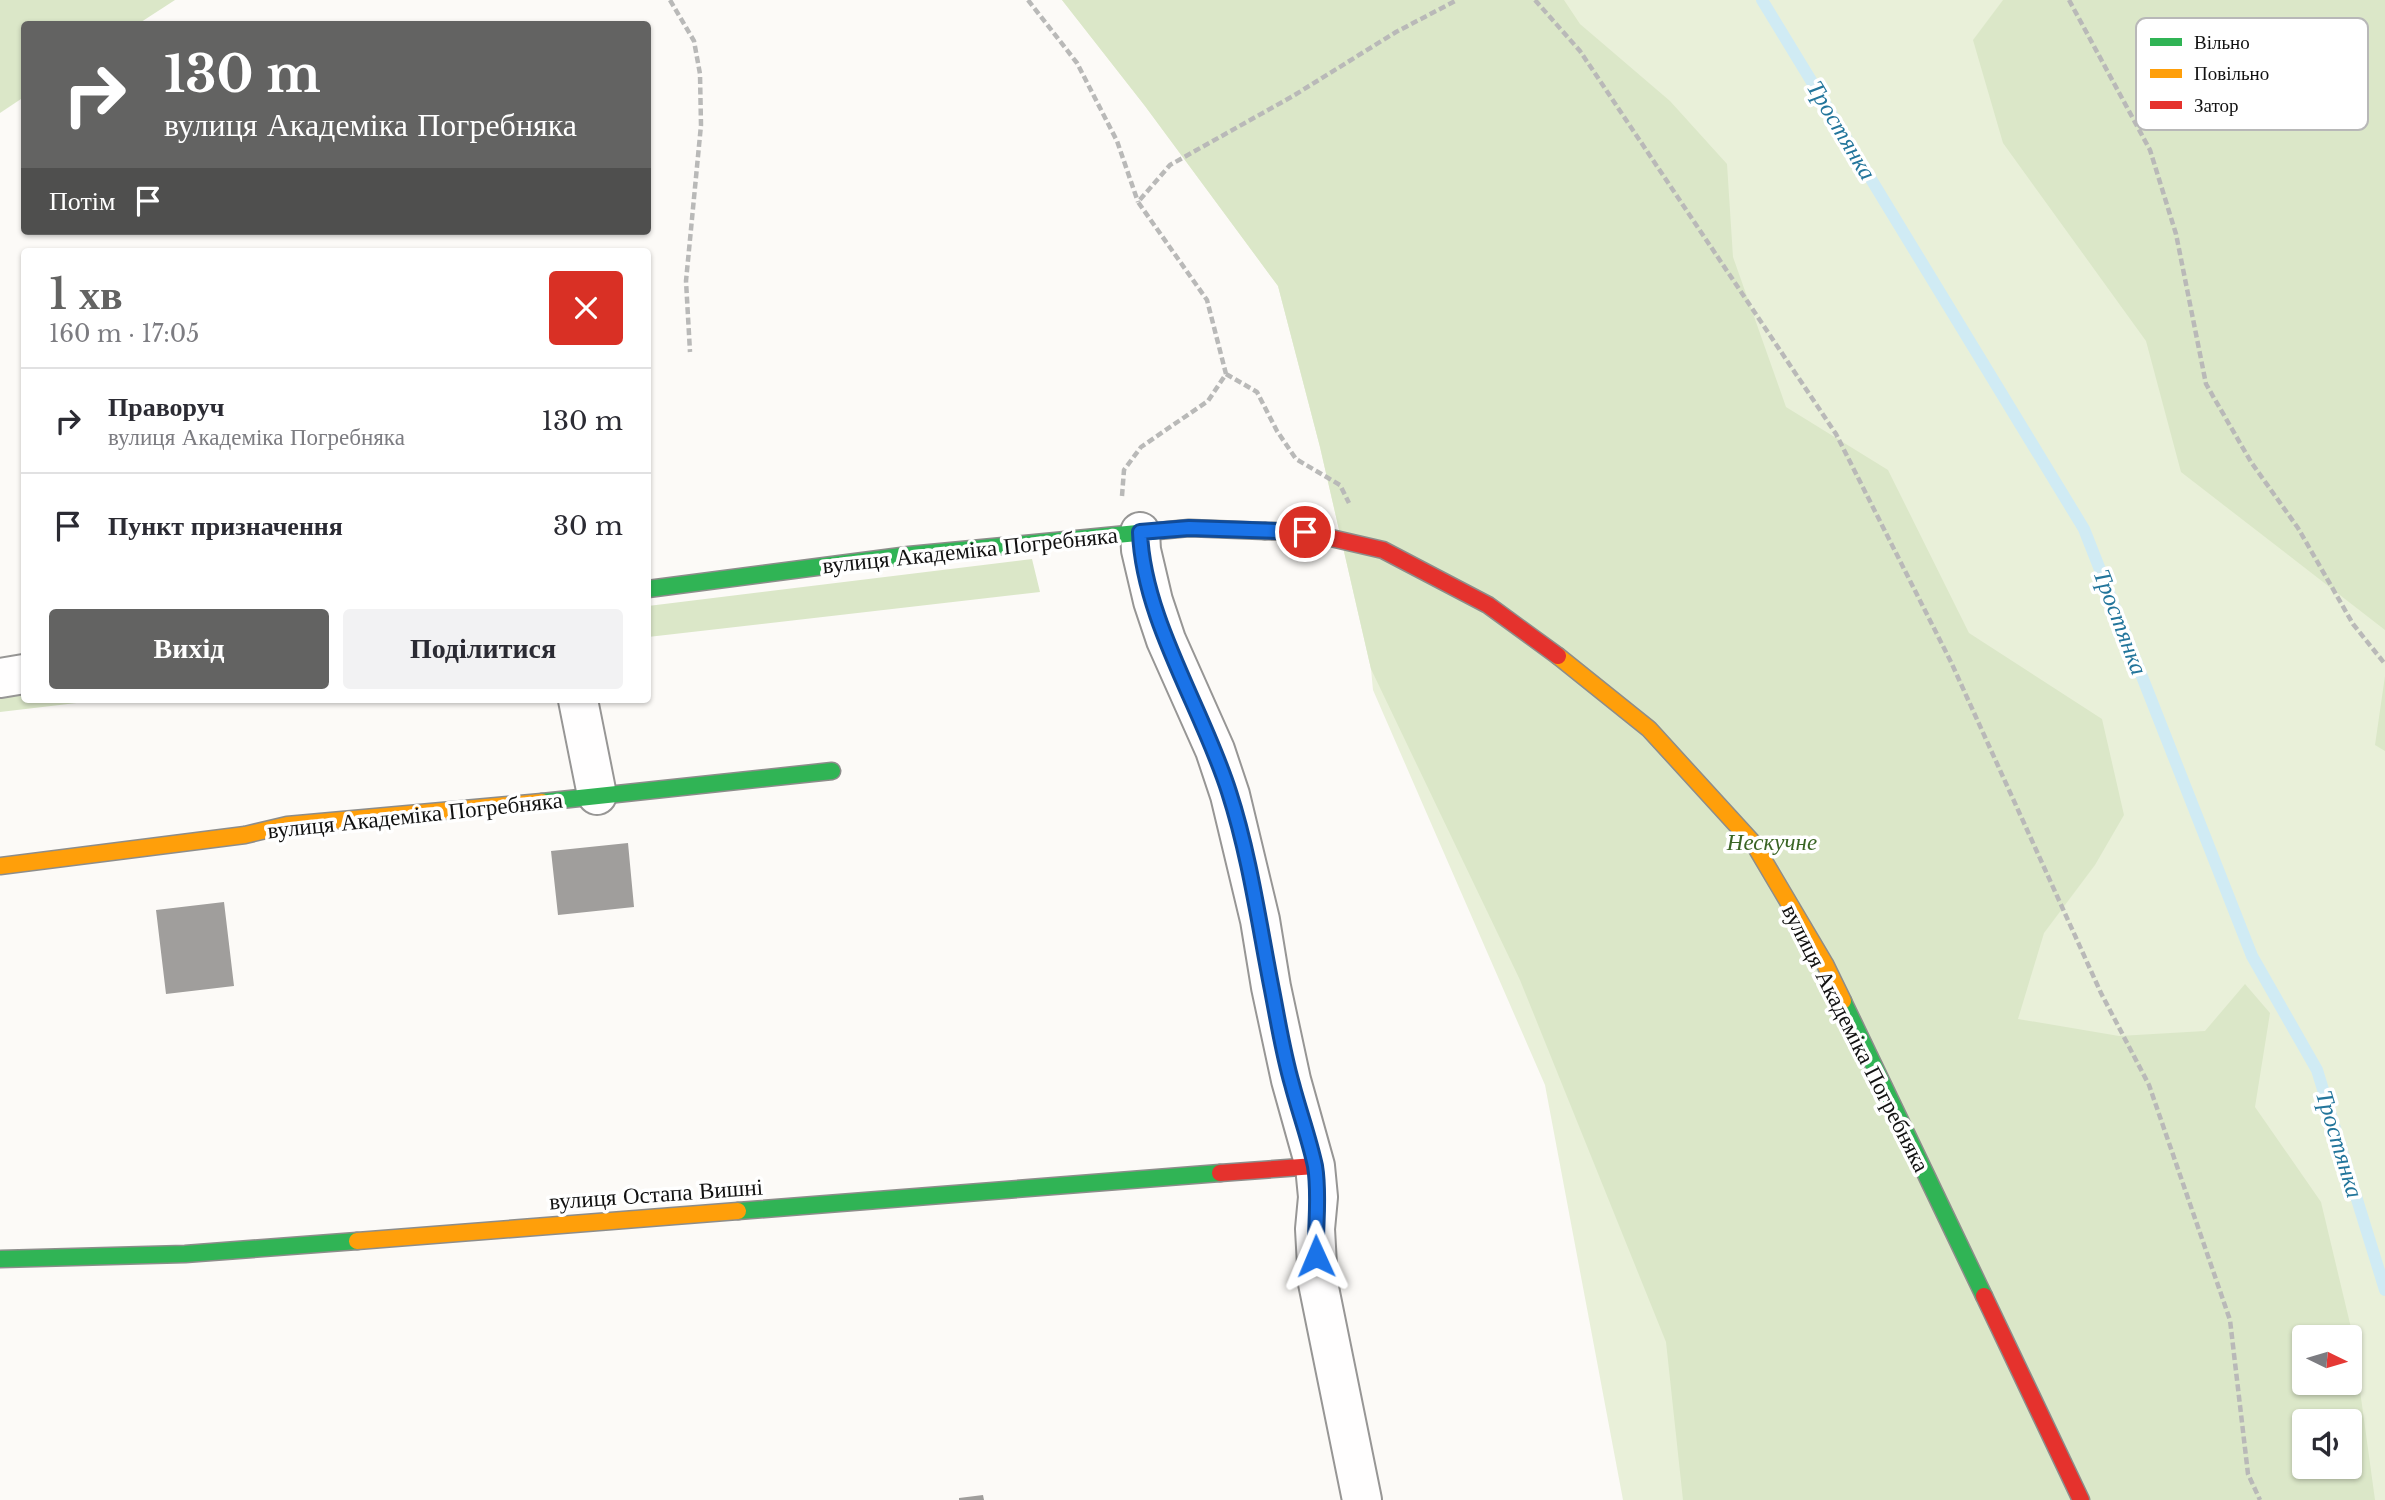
<!DOCTYPE html>
<html lang="uk">
<meta charset="utf-8">
<style>
:root{--surface:#fff;--page:#f2f2f3;--text:#2b2b33;--muted:#7c7c81;--line:#e1e1e2;--accent:#636362}
body{margin:0;font-family:"Libre Baskerville",serif;background:var(--page);color:var(--text);height:100vh;display:flex;flex-direction:column;font-size:26px;white-space:nowrap}
*{box-sizing:border-box;margin:0}
p{font-size:23px;color:var(--muted)}
.icon{flex:none;width:38px;height:38px;fill:none;stroke:currentColor;stroke-width:2;stroke-linecap:round;stroke-linejoin:round}
.map{position:relative;flex:1;overflow:hidden}
.panel{position:absolute;left:21px;top:248px;width:630px;height:455px;display:flex;flex-direction:column;background:var(--surface);border-radius:7px;box-shadow:0 2px 5px #0004}
.panel>*{flex:none}
.banner{position:absolute;left:21px;top:21px;width:630px;height:214px;border-radius:7px;box-shadow:0 2px 5px #0004;background:#636362;color:#fff;overflow:hidden}
.needle{width:46px;rotate:95deg}
.fabs{position:absolute;left:2292px;top:1325px;display:grid;gap:14px}
.fabs a{display:grid;place-items:center;width:70px;height:70px;border-radius:7px;background:var(--surface);box-shadow:0 2px 5px #0004;font-size:35px}
.pin{position:absolute;display:grid;place-items:center;width:60px;height:60px;color:#fff;margin:-30px;border:4px solid #fff;border-radius:50%;box-shadow:0 2px 7px #0007}
.me{position:absolute;width:77px;margin:-38px;rotate:359deg;stroke-linejoin:round;filter:drop-shadow(0 0 5px #0008)}
.turn{display:flex;align-items:center;gap:24px;height:147px;padding:0 28px;font-size:32px}
.turn .icon{width:91px;height:91px;stroke-width:2.5}
.turn b{display:block;font-size:49px;line-height:60px}
.then{display:flex;align-items:center;height:66px;padding:0 28px;background:#0003;gap:14px;font-size:26px}
.round{display:grid;place-items:center;flex:none;width:74px;height:74px;border-radius:7px;background:var(--page)}
.summary{display:flex;align-items:center;justify-content:space-between;height:119px;padding:0 28px}
h1{font-size:42px;font-weight:600;line-height:52px;color:var(--accent)}
.button{display:flex;gap:14px;margin-top:auto;padding:14px 28px}
.button a{flex:1;height:80px;border-radius:7px;background:var(--accent);color:#fff;font-size:28px;font-weight:600;line-height:80px;text-align:center}
.button a+a{background:var(--page);color:var(--text)}
ul{padding:0;list-style:none}
li{display:flex;align-items:center;gap:21px;height:105px;padding:0 28px;border-top:2px solid var(--line)}
li div{flex:1}
li b{display:block;font-size:26px}
li em{font-style:normal}
.map>svg:first-child{display:block}
.green{fill:#e9f0d9;fill-rule:evenodd}
.forest{fill:#dbe7c8;fill-rule:evenodd}
.lines{fill:none;stroke-linecap:round;stroke-linejoin:round}
.stream{stroke:#d0ebf4;stroke-width:12}
.building{fill:#a09e9c}
.street-casing{stroke:#979695;stroke-width:42}
.fast-casing{stroke:#8d8d8b;stroke-width:19}
.slow-casing{stroke:#8d8d8b;stroke-width:19}
.jam-casing{stroke:#8d8d8b;stroke-width:19}
.path{stroke:#b9b9b8;stroke-width:4.5;stroke-dasharray:7 3.5;stroke-linecap:butt}
.street{stroke:#fffefe;stroke-width:38}
.fast{stroke:#30b455;stroke-width:16}
.slow{stroke:#ff9f0a;stroke-width:16}
.jam{stroke:#e5322d;stroke-width:16}
.route-casing{stroke:#114b97;stroke-width:18}
.route{stroke:#1a73e8;stroke-width:12}
.labels{text-anchor:middle;dominant-baseline:central;stroke-width:7;stroke-linejoin:round;paint-order:stroke}
.street-label{font-size:23px;fill:#111;stroke:#fff}
.park-label{font-size:23px;font-style:italic;fill:#3a6525;stroke:#fff}
.water-label{font-size:24px;font-style:italic;fill:#22759b;stroke:#fff}
.key{fill:#fff;stroke:#b8b8b8;stroke-width:2}
.key-label{font-size:19px;fill:#111}
</style>
<div class="map">
<svg width="2385" height="1500" viewBox="0 0 2385 1500">
<rect width="100%" height="100%" fill="#fcfaf7"/>
<path class="green" d="M 1062,0 L 2385,0 L 2385,1500 L 1623,1500 L 1545,1085 L 1373,690 L 1371,669 L 1320,447 L 1278,286 L 1145,106 ZM 2305,1337 L 2350,1337 L 2350,1382 L 2305,1382 ZM 2305,1421 L 2350,1421 L 2350,1466 L 2305,1466 Z"/>
<path class="forest" d="M 0,0 L 175,0 L 138,24 L 24,24 L 24,97 L 0,113 Z
M 1062,0 L 1564,0 L 1580,24 L 1670,101 L 1727,164 L 1733,257 L 1786,407 L 1888,470 L 1969,633 L 2102,719 L 2124,815 L 2095,865 L 2044,933 L 2018,1019 L 2119,1036 L 2205,1031 L 2245,984 L 2270,1013 L 2255,1107 L 2321,1202 L 2352,1332 L 2375,1500 L 1683,1500 L 1666,1342 L 1520,980 L 1371,669 L 1320,447 L 1278,286 L 1145,106 ZM 2305,1337 L 2350,1337 L 2350,1382 L 2305,1382 ZM 2305,1421 L 2350,1421 L 2350,1466 L 2305,1466 Z
M 2003,0 L 2385,0 L 2385,630 L 2181,472 L 2146,341 L 2003,143 L 1973,40 Z
M 1032,559 L 1040,592 L 648,637 L 648,606 Z
M 2385,676 L 2385,751 L 2375,745 Z
M 24,683 L 24,700 L 102,700 L 0,712 L 0,686 Z"/>
<g class="lines">
<path class="stream" d="M 1762,0 L 2084,529 L 2252,956 L 2317,1070 L 2385,1290"/>
</g>
<path class="building" d="M 628,843 L 634,907 L 558,915 L 551,851 Z
M 224,902 L 234,986 L 166,994 L 156,910 Z
M 983,1495 L 984,1500 L 959,1500 L 959,1498 Z"/>
<g class="lines">
<defs>
<path id="street" d="M 1140,532 L 1141,550 L 1153,601 L 1166,640 L 1215,750 L 1230,795 L 1260,920 L 1271,987 L 1291,1080 L 1315,1166 L 1318,1197 L 1315,1229 L 1318,1283 L 1362,1500
M 0,678 L 24,674
M 578,700 L 597,795"/>
<path id="fast" d="M 648,589 L 909,555 L 1189,528 L 1265,531
M 542,802 L 832,771
M 1843,1001 L 1984,1296
M 738,1211 L 1220,1173
M 0,1259 L 185,1254 L 357,1241"/>
<path id="slow" d="M 1558,656 L 1649,729 L 1754,844 L 1825,964 L 1843,1001
M 0,866 L 245,835 L 287,825 L 542,802
M 357,1241 L 738,1211"/>
<path id="jam" d="M 1265,531 L 1305,532 L 1383,550 L 1488,605 L 1558,656
M 1220,1173 L 1315,1166
M 1984,1296 L 2081,1500"/>
</defs>
<use href="#street" class="street-casing"/>
<use href="#fast" class="fast-casing"/>
<use href="#slow" class="slow-casing"/>
<use href="#jam" class="jam-casing"/>
<path class="path" d="M 670,0 L 694,41 L 700,74 L 701,125 L 686,281 L 690,352
M 1028,0 L 1077,63 L 1117,141 L 1138,202
M 1535,0 L 1580,51 L 1836,434 L 1951,662 L 2101,993 L 2149,1085 L 2230,1320 L 2248,1474 L 2260,1500
M 2069,0 L 2150,150 L 2176,234 L 2206,384 L 2251,462 L 2298,528 L 2353,624 L 2385,664
M 1226,374 L 1257,392 L 1277,431 L 1296,459 L 1340,485 L 1349,503
M 1122,496 L 1124,470 L 1141,447 L 1208,401 L 1226,374 L 1207,300 L 1138,202 L 1170,165 L 1293,96 L 1396,32 L 1457,0"/>
<use href="#street" class="street"/>
<use href="#fast" class="fast"/>
<use href="#slow" class="slow"/>
<use href="#jam" class="jam"/>
</g>
<g class="lines">
<defs>
<path id="route" d="M 1305,532 L 1189,528 L 1140,532 C 1143,619 1203,709 1229,792 C 1250,857 1259,924 1272,990 C 1278,1021 1283,1053 1292,1084 C 1299,1111 1309,1138 1315,1166 C 1320,1196 1315,1226 1316,1256"/>
</defs>
<use href="#route" class="route-casing"/>
<use href="#route" class="route"/>
</g>
<g class="labels">
<g class="street-label">
<text transform="translate(970 550) rotate(-6)">вулиця Академіка Погребняка</text>
<text transform="translate(415 815) rotate(-6)">вулиця Академіка Погребняка</text>
<text transform="translate(1856 1038) rotate(63)">вулиця Академіка Погребняка</text>
<text transform="translate(656 1194) rotate(-4)">вулиця Остапа Вишні</text>
</g>
<g class="park-label">
<text x="1772" y="842">Нескучне</text>
</g>
<g class="water-label">
<text transform="translate(1842 130) rotate(59)">Тростянка</text>
<text transform="translate(2121 622) rotate(69)">Тростянка</text>
<text transform="translate(2340 1144) rotate(73)">Тростянка</text>
</g>
</g>
<rect x="2136" y="18" width="232" height="112" rx="10" class="key"/>
<rect x="2150" y="38" width="32" height="8" fill="#30b455"/>
<rect x="2150" y="69" width="32" height="9" fill="#ff9f0a"/>
<rect x="2150" y="101" width="32" height="8" fill="#e5322d"/>
<g class="key-label">
<text x="2194" y="49">Вільно</text>
<text x="2194" y="80">Повільно</text>
<text x="2194" y="112">Затор</text>
</g>
</svg>
<div class="fabs">
<a><svg class="needle" viewBox="-14 -14 28 28"><path d="M0-13l5 13h-10z" fill="#e53935"/><path d="M0 13l5-13h-10z" fill="#7c7c81"/></svg></a>
<a><svg class="icon" aria-label="sound" viewBox="0 0 24 24"><path d="M4 9h4l5-4v14l-5-4H4zM17 9q2 3 0 6"/></svg></a>
</div>
<div class="pin" style="left:1305px;top:532px;background:#d93025"><svg class="icon" aria-label="arrive" viewBox="0 0 24 24"><path d="M6 21V4h12l-3 4 3 4H6"/></svg></div>
<svg class="me" style="left:1316px;top:1256px" viewBox="-20 -20 40 40"><path d="M0-17L14 15 0 8-14 15z" fill="#1a73e8" stroke="#fff" stroke-width="4"/></svg>
<div class="banner">
<div class="turn"><svg class="icon" aria-label="right" viewBox="0 0 24 24"><path d="M7 20v-9h11M14 6l5 5-5 5"/></svg><div><b>130 m</b>вулиця Академіка Погребняка</div></div>
<div class="then">Потім<svg class="icon" aria-label="arrive" viewBox="0 0 24 24"><path d="M6 21V4h12l-3 4 3 4H6"/></svg></div>
</div>
<section class="panel">
<div class="summary"><div><h1>1 хв</h1><p>160 m · 17:05</p></div><a class="round" style="background:#d93025;color:#fff"><svg class="icon" aria-label="close" viewBox="0 0 24 24"><path d="M6 6l12 12M18 6L6 18"/></svg></a></div>
<ul>
<li><svg class="icon" aria-label="right" viewBox="0 0 24 24"><path d="M7 20v-9h11M14 6l5 5-5 5"/></svg><div><b>Праворуч</b><p>вулиця Академіка Погребняка</p></div><em>130 m</em></li>
<li><svg class="icon" aria-label="arrive" viewBox="0 0 24 24"><path d="M6 21V4h12l-3 4 3 4H6"/></svg><div><b>Пункт призначення</b></div><em>30 m</em></li>
</ul>
<div class="button"><a>Вихід</a><a>Поділитися</a></div>
</section>
</div>
